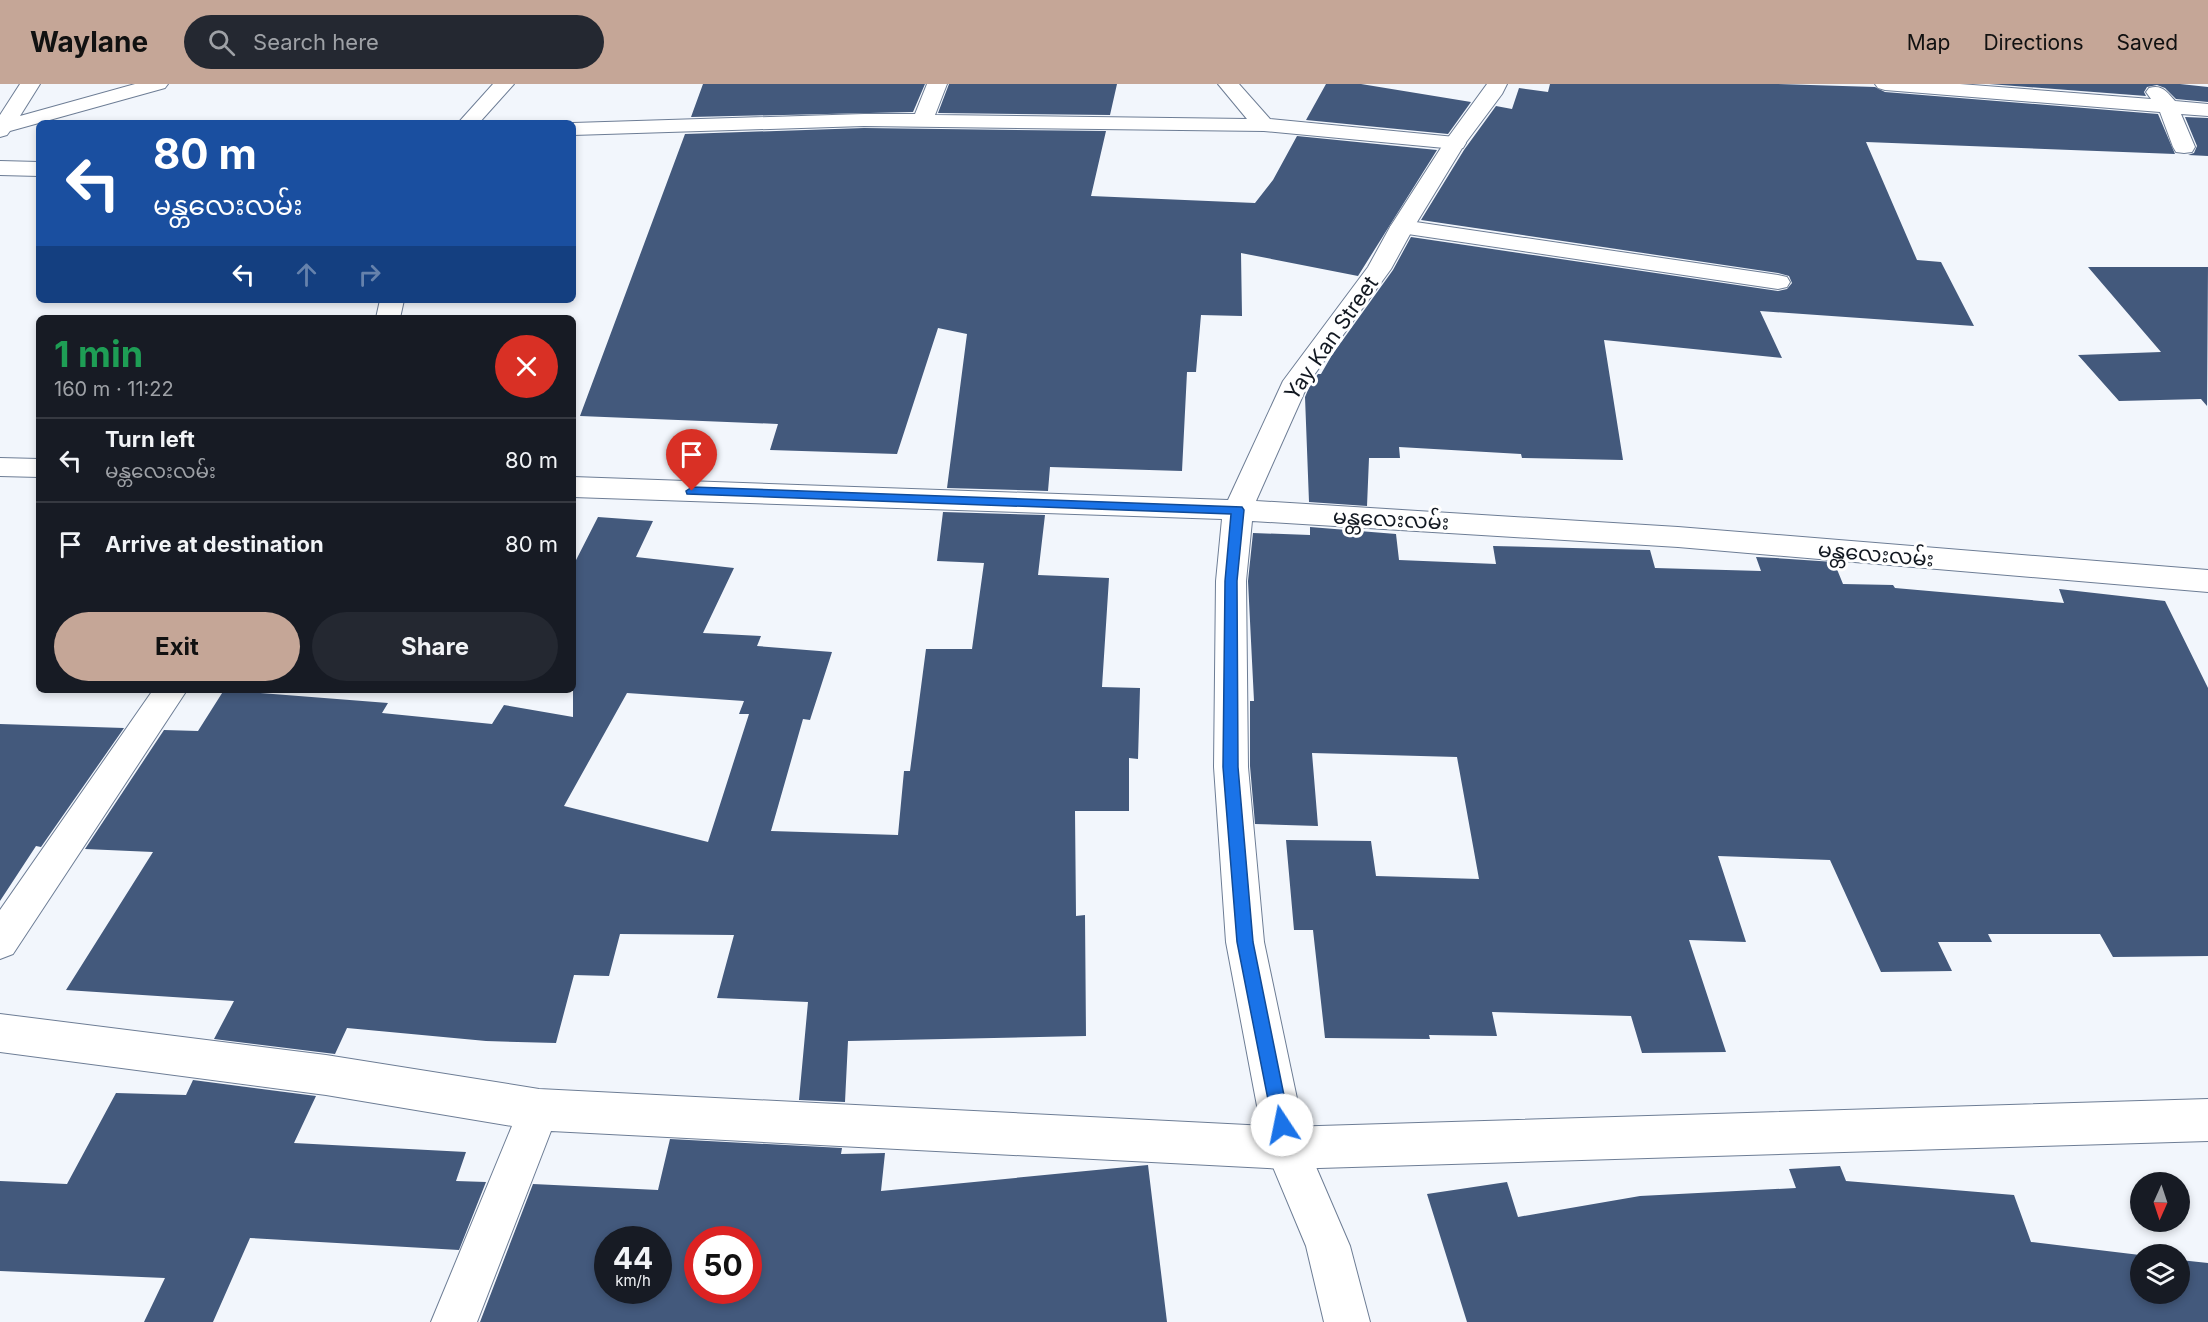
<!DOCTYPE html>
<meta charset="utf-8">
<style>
:root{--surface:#171b24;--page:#242831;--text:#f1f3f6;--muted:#9ea1a6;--line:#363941;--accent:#c5a697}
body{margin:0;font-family:Inter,"Noto Sans Myanmar",sans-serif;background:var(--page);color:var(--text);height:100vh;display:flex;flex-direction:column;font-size:22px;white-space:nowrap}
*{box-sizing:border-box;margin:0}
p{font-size:20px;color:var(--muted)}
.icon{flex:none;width:33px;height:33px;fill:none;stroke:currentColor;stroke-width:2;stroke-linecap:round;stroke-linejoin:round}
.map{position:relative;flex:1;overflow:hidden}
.details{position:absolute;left:36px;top:231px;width:540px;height:378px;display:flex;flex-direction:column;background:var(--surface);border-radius:9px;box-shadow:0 3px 9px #0003}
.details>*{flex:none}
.banner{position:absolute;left:36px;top:36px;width:540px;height:183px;border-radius:9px;box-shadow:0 3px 9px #0003;background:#1a4fa0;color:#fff;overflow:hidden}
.needle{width:39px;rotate:183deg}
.tools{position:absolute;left:2130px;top:1088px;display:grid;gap:12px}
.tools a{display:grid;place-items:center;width:60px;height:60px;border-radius:50%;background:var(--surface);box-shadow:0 3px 9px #0003;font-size:30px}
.speed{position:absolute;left:594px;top:1142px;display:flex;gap:12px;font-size:30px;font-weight:700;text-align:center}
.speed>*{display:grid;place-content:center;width:78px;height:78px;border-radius:50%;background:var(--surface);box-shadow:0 3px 9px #0003;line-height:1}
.speed small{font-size:15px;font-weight:400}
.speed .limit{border:9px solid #d22;background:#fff;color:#111}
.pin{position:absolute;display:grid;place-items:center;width:51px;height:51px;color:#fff;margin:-62px -26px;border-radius:50% 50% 50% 0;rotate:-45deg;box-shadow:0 0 6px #0007}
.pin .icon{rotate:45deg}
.me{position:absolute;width:66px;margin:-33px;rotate:349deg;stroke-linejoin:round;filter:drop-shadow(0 0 4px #0008)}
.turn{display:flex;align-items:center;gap:21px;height:126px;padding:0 18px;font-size:27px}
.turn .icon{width:78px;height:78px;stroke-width:2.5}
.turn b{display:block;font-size:42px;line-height:51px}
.lanes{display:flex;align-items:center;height:57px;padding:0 18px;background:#0003;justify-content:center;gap:30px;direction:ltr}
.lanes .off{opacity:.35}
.round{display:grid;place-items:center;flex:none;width:63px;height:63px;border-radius:32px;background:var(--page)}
.overview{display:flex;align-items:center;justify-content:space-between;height:102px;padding:0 18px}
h1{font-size:36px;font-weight:700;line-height:45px;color:#1e9e55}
.cta{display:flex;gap:12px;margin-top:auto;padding:12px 18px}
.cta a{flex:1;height:69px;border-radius:36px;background:var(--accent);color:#111;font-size:24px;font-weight:700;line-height:69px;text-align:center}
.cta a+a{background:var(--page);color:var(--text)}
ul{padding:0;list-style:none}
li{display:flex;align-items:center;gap:18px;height:84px;padding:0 18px;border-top:2px solid var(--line)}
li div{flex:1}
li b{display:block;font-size:22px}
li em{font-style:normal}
header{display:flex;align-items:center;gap:36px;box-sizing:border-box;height:84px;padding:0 30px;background:var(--accent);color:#111}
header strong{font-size:28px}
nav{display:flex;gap:33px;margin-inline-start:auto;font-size:21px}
.search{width:420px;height:54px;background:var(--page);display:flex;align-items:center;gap:15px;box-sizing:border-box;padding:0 21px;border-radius:33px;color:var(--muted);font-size:22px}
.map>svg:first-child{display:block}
.building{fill:#43597c;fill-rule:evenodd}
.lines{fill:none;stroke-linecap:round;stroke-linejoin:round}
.minor-casing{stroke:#6d7d95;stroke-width:2}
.secondary-casing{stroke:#6d7d95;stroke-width:2}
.minor{fill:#fff;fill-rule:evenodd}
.secondary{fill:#fff;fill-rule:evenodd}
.route{fill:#1a73e8;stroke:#114b97;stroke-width:1.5}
.labels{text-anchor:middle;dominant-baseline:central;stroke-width:6;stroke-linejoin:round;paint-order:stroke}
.street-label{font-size:21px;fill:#121821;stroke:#fff}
</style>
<header>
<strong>Waylane</strong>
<div class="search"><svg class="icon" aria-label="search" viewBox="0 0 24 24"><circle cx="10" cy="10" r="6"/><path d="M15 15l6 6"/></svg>Search here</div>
<nav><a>Map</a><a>Directions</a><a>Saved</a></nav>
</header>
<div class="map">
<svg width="2208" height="1238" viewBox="0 0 2208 1238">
<rect width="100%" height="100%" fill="#f2f6fc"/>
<path class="building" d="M 703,0 L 925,0 L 913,28 L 691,33 Z
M 949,0 L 1117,0 L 1110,31 L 938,29 Z
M 1326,0 L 1361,0 L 1471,18 L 1448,50 L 1306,36 Z
M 1550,0 L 1778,0 L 1875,3 L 1885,8 L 2158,30 L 2175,70 L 1866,58 L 1917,176 L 1941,178 L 1974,242 L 1760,227 L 1782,274 L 1604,256 L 1623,376 L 1522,374 L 1521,370 L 1399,363 L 1400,374 L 1369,374 L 1367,422 L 1309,418 L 1305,313 L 1311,299 L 1318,290 L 1321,290 L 1332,271 L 1393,186 L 1411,153 L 1778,207 L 1787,205 L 1792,199 L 1789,192 L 1778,189 L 1421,136 L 1464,66 L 1496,22 L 1512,25 L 1519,4 L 1548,8 Z
M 1989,0 L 2180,0 L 2208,3 L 2208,18 L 2176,15 L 2165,4 L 2157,1 L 2147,3 L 2144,8 L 2146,12 Z
M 2185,33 L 2208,34 L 2208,72 L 2188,71 L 2194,69 L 2197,62 Z
M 864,44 L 1106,47 L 1091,112 L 1255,119 L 1273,96 L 1297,52 L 1437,66 L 1358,192 L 1241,169 L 1242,232 L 1201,231 L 1196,288 L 1187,288 L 1182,387 L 1050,383 L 1048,407 L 947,404 L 967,250 L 938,244 L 897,370 L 770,366 L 778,340 L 580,332 L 685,50 Z
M 2088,183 L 2208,183 L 2207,322 L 2201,315 L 2119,317 L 2078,271 L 2161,268 Z
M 943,428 L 1045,431 L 1038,491 L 1109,494 L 1102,603 L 1140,604 L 1138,675 L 1129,674 L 1129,727 L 1075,727 L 1076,832 L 1085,831 L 1086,952 L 848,957 L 845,1018 L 799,1016 L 808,918 L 717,914 L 734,851 L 620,850 L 609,892 L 574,891 L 556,959 L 486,957 L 347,944 L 335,970 L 214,955 L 234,917 L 66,906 L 153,768 L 85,765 L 164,646 L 198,647 L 224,606 L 388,619 L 382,629 L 492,640 L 504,621 L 573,633 L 573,482 L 598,433 L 653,437 L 636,473 L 734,484 L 703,549 L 761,552 L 757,562 L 832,568 L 810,636 L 803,635 L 771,747 L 898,751 L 904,687 L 910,687 L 926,565 L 972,565 L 984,479 L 937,477 ZM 627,609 L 744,617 L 739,630 L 749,630 L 708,758 L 564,722 Z
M 1310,443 L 1396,450 L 1399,476 L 1496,480 L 1493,462 L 1650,466 L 1655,484 L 1761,487 L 1756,473 L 1776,474 L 1834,478 L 1843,500 L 1893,501 L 1895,504 L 2064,519 L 2059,505 L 2165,517 L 2208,604 L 2208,872 L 2113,873 L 2100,850 L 1988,850 L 1992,858 L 1938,858 L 1952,887 L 1881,888 L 1830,776 L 1718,772 L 1746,858 L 1689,856 L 1726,968 L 1642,969 L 1631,932 L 1492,928 L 1497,952 L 1429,951 L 1430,955 L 1325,954 L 1313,846 L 1294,846 L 1286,756 L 1371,757 L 1376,792 L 1479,795 L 1457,673 L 1312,669 L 1318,742 L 1255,740 L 1250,682 L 1250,617 L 1254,617 L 1248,497 L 1253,449 L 1310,451 Z
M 0,640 L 124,644 L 41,763 L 36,762 L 0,817 Z
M 193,996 L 316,1012 L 294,1059 L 466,1068 L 456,1097 L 486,1098 L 459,1166 L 250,1154 L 213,1238 L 144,1238 L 165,1194 L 0,1187 L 0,1097 L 67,1100 L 116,1009 L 186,1011 Z
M 670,1055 L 842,1064 L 841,1070 L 885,1069 L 881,1107 L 1148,1081 L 1167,1238 L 480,1238 L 533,1100 L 658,1106 ZM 608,1155 L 658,1155 L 658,1206 L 608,1206 ZM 698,1155 L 748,1155 L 748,1206 L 698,1206 Z
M 1840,1082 L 1846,1097 L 2014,1111 L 2031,1158 L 2140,1171 L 2140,1209 L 2180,1209 L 2180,1176 L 2208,1179 L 2208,1238 L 1467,1238 L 1427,1110 L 1507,1098 L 1518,1133 L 1640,1112 L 1796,1104 L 1789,1085 Z"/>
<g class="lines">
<defs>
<path id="minor" d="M 20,0 L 40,0 L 20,32 L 135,0 L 168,0 L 165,4 L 10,47 L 7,51 L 0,53 L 0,31 Z
M 927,0 L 947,0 L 935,31 L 1247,35 L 1218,0 L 1239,0 L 1270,35 L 1455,53 L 1463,54 L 1466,59 L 1463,64 L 1455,65 L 1264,47 L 864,42 L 573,51 L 573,39 L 864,30 L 915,30 Z
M 1875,0 L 1960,0 L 2151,15 L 2146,8 L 2149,4 C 2162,0 2167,8 2175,17 L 2208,20 L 2208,32 L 2181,30 L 2195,63 L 2192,68 L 2184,69 L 2176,68 L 2173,63 L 2160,28 L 1885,6 L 1878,4 Z
M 0,77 L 39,78 L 39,92 L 0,91 Z
M 1402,136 L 1778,191 L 1787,193 L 1790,198 L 1787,203 L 1778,205 L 1394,148 L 1390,143 L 1394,138 Z
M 153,606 L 187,606 L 13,870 L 0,875 L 0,826 Z
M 0,930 L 326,971 L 539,1005 L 1286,1043 L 2208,1015 L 2208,1057 L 1286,1085 L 551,1047 L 477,1238 L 431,1238 L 512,1042 L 326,1011 L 0,968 Z"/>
<path id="secondary" d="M 493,0 L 514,0 L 479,39 L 458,39 Z
M 1487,0 L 1507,0 L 1502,10 L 1464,61 L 1414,143 L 1391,185 L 1309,298 L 1256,417 L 1678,443 L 2208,486 L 2208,508 L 1678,463 L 1252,437 L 1246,497 L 1248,683 L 1264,858 L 1307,1062 L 1350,1162 L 1370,1238 L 1324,1238 L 1306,1162 L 1265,1064 L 1226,858 L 1214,683 L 1216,497 L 1222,435 L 573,413 L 573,393 L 1228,416 L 1283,297 L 1368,183 L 1390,143 L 1444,59 Z
M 380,216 L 404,216 L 400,234 L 376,234 Z
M 0,374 L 39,375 L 39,393 L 0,392 Z"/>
</defs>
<use href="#minor" class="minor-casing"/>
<use href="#secondary" class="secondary-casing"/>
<use href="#minor" class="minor"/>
<use href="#secondary" class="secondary"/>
</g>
<path class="route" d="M 692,403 L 1242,423 L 1244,426 L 1237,497 L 1238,683 L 1253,858 L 1290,1041 L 1288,1047 L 1282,1050 L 1275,1047 L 1273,1041 L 1237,858 L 1223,683 L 1225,497 L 1231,430 L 687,410 L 686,407 Z"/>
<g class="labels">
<g class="street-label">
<text transform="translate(1331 254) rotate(-55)">Yay Kan Street</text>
<text transform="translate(1391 435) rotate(3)">မန္တလေးလမ်း</text>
<text transform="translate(1876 470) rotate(5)">မန္တလေးလမ်း</text>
</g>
</g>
</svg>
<div class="tools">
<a><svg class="needle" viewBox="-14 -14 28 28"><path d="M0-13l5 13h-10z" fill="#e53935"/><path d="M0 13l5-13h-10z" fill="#9ea1a6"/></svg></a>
<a><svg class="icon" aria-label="layers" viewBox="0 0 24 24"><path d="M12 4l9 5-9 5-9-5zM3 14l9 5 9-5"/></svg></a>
</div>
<div class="speed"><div>44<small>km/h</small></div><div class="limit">50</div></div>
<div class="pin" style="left:692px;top:407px;background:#d93025"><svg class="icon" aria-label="arrive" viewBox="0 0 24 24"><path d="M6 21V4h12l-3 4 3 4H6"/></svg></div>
<svg class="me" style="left:1282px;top:1041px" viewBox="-20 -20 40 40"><circle r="19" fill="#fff"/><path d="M0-13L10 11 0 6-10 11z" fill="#1a73e8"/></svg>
<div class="banner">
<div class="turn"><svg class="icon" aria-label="left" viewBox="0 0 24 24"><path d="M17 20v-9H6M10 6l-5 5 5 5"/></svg><div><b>80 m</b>မန္တလေးလမ်း</div></div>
<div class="lanes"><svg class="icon" aria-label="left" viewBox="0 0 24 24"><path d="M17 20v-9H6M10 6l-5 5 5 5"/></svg><svg class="icon off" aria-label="ahead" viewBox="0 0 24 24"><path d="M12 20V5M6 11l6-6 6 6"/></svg><svg class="icon off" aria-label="right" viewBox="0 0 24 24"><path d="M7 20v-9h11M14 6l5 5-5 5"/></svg></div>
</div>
<section class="details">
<div class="overview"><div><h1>1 min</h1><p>160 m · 11:22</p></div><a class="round" style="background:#d93025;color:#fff"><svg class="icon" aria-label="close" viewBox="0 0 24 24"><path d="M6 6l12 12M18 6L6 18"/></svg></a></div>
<ul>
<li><svg class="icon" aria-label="left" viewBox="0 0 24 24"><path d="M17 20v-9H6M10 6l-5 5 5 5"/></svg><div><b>Turn left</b><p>မန္တလေးလမ်း</p></div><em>80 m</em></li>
<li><svg class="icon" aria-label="arrive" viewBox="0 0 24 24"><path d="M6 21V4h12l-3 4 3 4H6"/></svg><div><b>Arrive at destination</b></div><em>80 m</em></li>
</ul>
<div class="cta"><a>Exit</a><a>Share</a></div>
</section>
</div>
